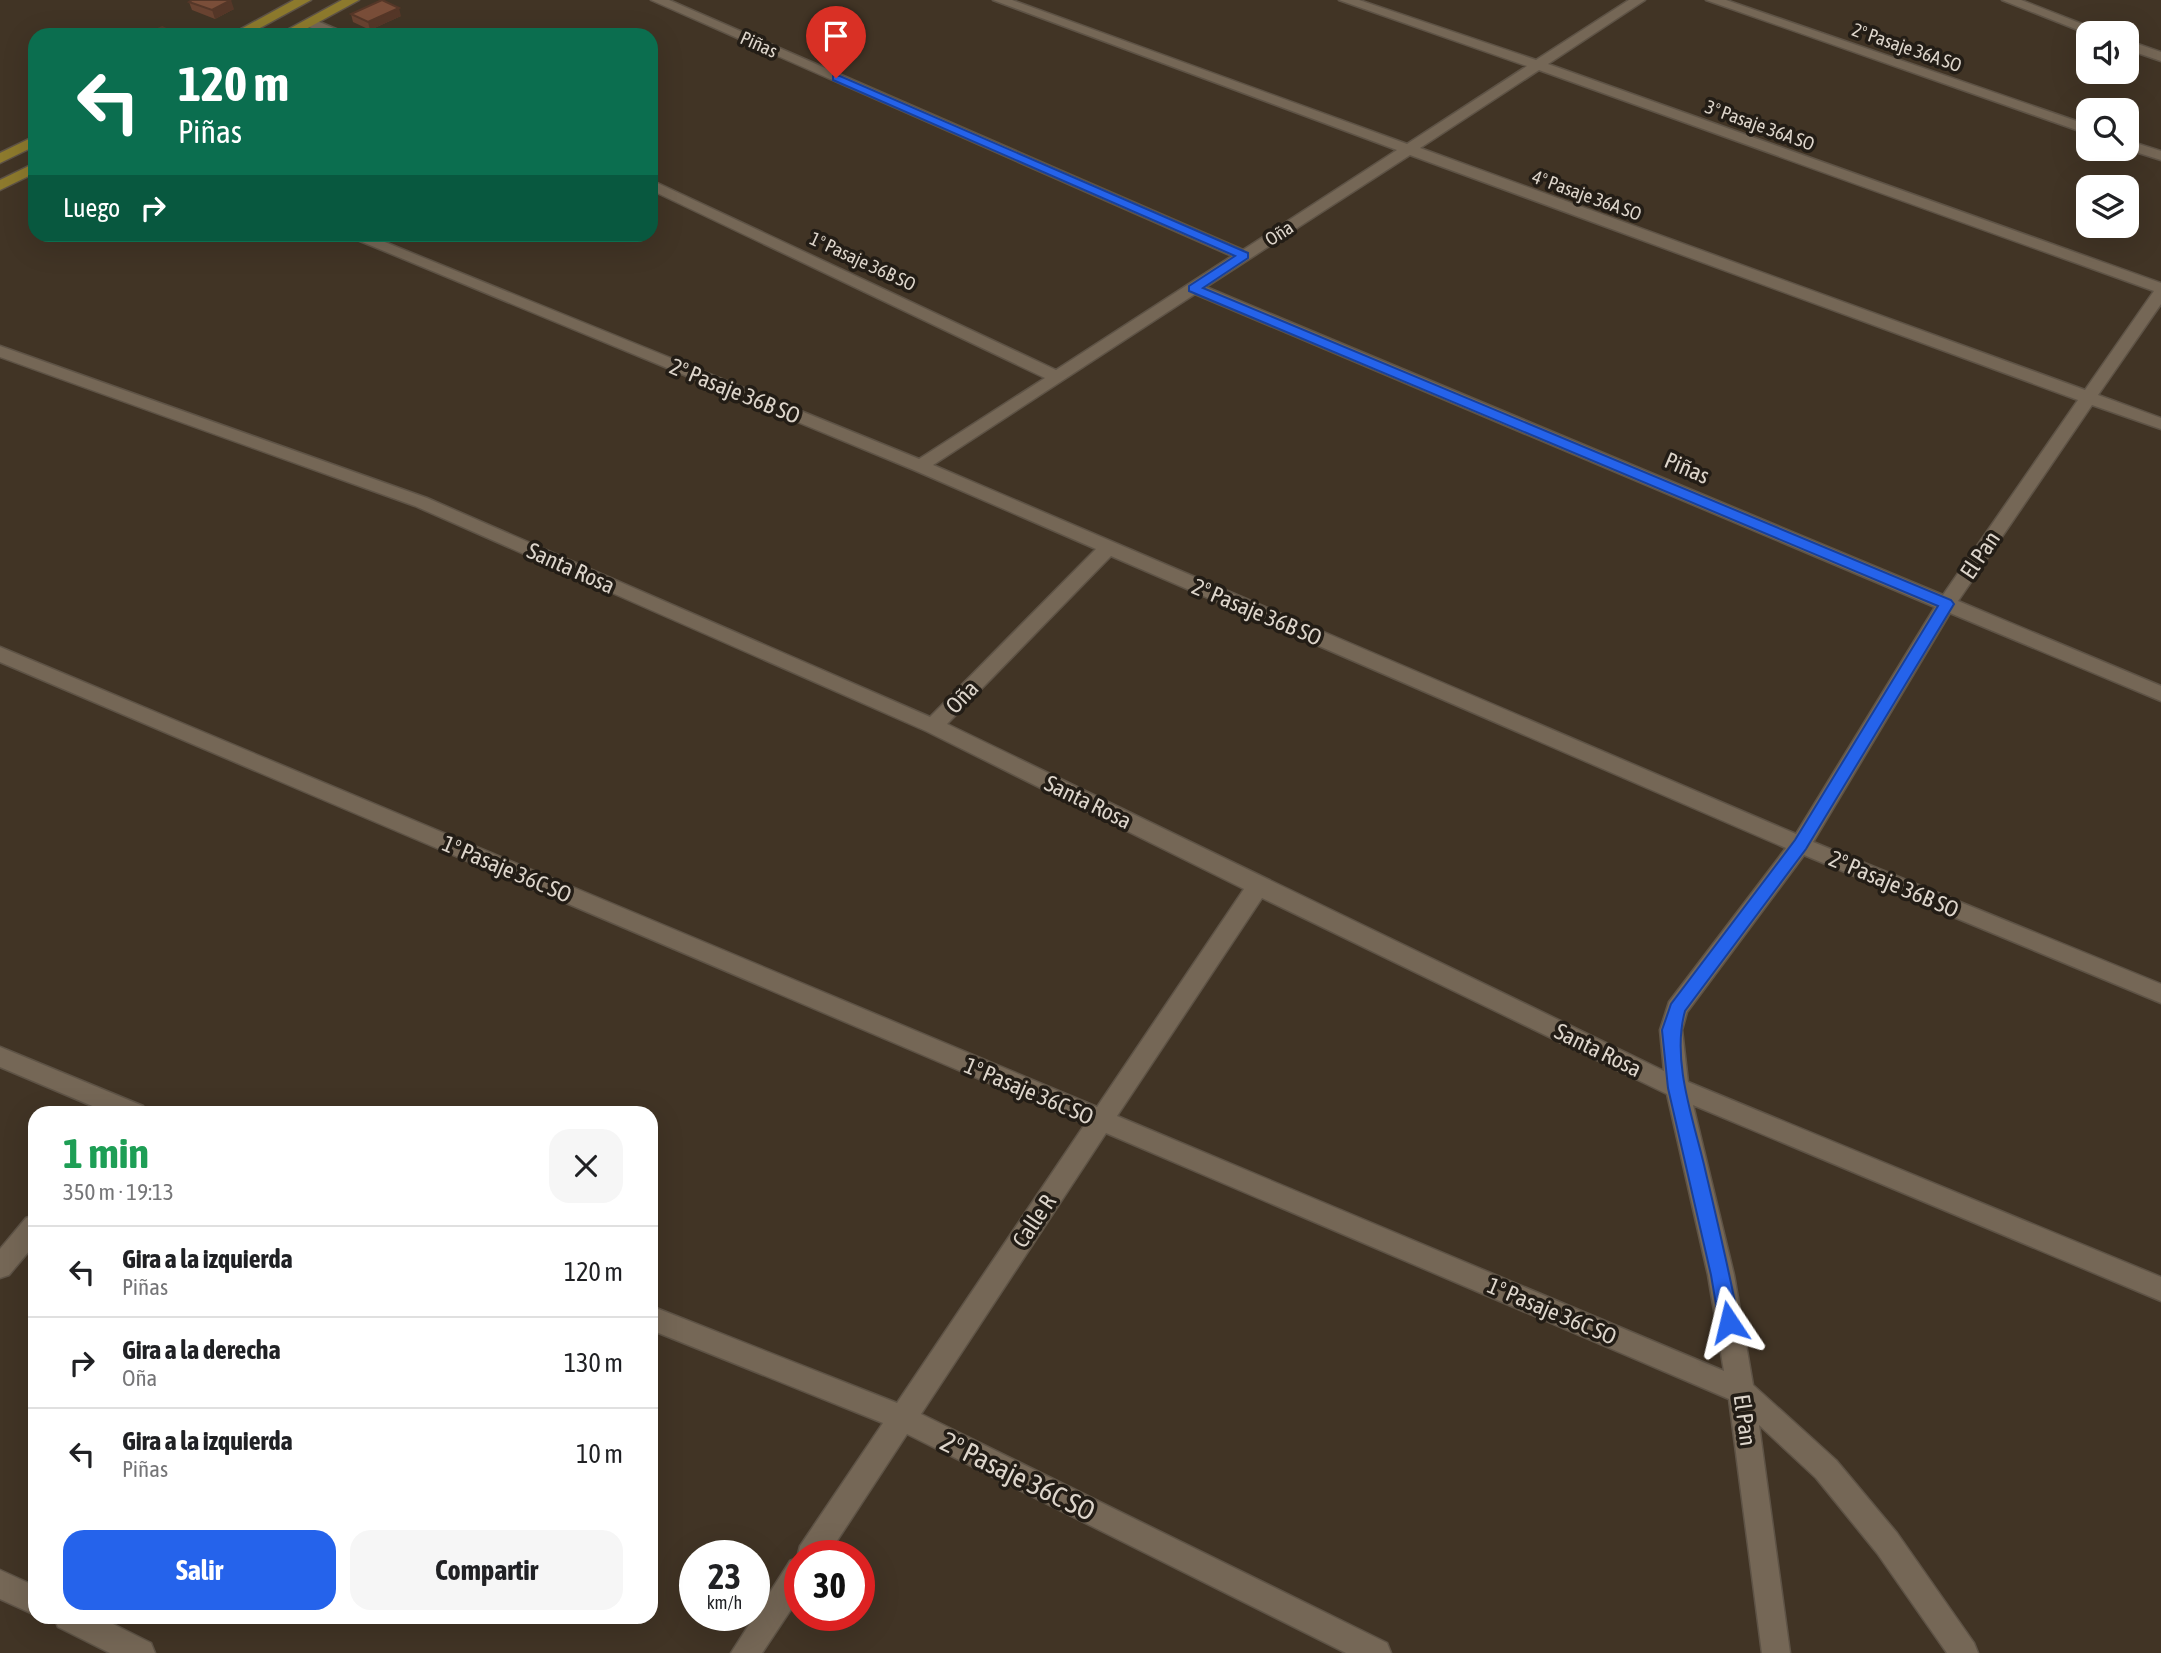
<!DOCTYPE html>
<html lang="es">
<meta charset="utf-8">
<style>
:root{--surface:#fff;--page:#f6f6f6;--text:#202124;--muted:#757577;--line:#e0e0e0;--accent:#2563eb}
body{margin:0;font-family:"Asap Condensed",sans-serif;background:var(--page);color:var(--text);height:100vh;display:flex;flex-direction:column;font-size:26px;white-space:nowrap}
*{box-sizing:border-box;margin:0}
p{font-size:23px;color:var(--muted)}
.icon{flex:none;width:38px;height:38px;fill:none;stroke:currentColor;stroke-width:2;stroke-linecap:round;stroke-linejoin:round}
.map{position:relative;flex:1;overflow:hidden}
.panel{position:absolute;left:28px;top:1106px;width:630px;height:518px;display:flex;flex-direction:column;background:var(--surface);border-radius:21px;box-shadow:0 7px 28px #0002}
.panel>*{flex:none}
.guide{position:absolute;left:28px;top:28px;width:630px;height:214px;border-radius:21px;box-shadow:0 7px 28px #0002;background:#0b6e4f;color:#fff;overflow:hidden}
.buttons{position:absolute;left:2076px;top:21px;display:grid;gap:14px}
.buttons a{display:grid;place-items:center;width:63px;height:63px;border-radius:14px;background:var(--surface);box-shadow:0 7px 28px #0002;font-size:35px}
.speed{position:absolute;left:679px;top:1540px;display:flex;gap:14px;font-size:35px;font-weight:700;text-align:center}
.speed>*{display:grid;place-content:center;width:91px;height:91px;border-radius:50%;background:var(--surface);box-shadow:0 7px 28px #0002;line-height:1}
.speed small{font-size:18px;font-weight:400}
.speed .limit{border:10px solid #d22;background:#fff;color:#111}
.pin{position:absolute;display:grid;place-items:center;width:60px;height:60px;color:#fff;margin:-72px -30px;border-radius:50% 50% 50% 0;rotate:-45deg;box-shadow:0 0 7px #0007}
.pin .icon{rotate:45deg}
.me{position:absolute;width:77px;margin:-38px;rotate:350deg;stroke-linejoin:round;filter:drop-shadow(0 0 5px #0008)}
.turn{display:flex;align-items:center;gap:24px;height:147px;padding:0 35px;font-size:32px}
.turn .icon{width:91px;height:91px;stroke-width:2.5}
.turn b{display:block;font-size:49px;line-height:60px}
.then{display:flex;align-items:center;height:66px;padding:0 35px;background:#0003;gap:14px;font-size:26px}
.round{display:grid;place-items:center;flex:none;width:74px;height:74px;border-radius:21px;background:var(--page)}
.summary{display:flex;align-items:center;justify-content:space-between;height:119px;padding:0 35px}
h1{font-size:42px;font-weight:700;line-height:52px;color:#1e9e55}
.action{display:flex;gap:14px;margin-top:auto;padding:14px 35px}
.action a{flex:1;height:80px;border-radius:21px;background:var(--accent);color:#fff;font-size:28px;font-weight:700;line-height:80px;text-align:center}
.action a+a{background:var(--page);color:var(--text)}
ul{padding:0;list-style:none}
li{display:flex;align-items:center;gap:21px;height:91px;padding:0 35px;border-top:2px solid var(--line)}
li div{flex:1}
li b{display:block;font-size:26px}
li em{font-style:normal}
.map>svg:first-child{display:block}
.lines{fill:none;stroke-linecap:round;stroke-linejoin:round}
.minor-casing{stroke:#5e5346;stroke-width:3}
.major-casing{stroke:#5e5346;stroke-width:3}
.minor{fill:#756756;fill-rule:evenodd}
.major{fill:#8d7a2d;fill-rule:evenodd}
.wall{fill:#694331}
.shaded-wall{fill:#553728}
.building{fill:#7a4e39;stroke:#553728;stroke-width:2}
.route{fill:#2563eb;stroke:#184099;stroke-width:2}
.labels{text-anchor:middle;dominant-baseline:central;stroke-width:7;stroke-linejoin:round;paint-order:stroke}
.far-street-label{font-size:19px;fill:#ddd5cb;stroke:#231d16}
.street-label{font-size:23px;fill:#ddd5cb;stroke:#231d16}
.near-street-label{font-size:28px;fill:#ddd5cb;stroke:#231d16}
</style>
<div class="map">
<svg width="2161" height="1653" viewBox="0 0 2161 1653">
<rect width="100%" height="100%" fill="#413425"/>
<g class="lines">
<defs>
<path id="minor" d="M 651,0 L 669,0 L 1243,250 L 1397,150 L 993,0 L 1012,0 L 1407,144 L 1527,66 L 1339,0 L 1359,0 L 1536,60 L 1629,0 L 1645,0 L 1548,64 L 2161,283 L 2161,304 L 2098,395 L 2161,418 L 2161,429 L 2092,405 L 1958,601 L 2161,686 L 2161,701 L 1950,613 L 1813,842 L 2161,984 L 2161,1003 L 1804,855 L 1687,1012 L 1682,1030 L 1688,1082 L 2161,1277 L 2161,1301 L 1693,1105 L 1734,1275 L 1753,1385 L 1836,1460 L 1897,1533 L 1974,1643 L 1978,1653 L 1947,1653 L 1877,1553 L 1816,1478 L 1759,1425 L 1790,1653 L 1762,1653 L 1729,1399 L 1106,1133 L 921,1414 L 1387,1643 L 1391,1653 L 1346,1653 L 907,1434 L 827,1556 L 800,1556 L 800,1596 L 762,1653 L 731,1653 L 790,1561 L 797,1558 L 800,1546 L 883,1423 L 651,1330 L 651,1306 L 897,1403 L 1085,1124 L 0,662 L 0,647 L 1097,1107 L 1244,889 L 926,731 L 415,506 L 0,357 L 0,346 L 427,498 L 930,717 L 1096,549 L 914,470 L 343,234 L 365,234 L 919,459 L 1045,378 L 651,190 L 651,180 L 1056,370 L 1232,256 ZM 1539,70 L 2154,291 L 2085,390 L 1420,148 ZM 1410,155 L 2078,400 L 1943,595 L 1206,287 ZM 1195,294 L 1935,607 L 1796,834 L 933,465 ZM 1111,556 L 1786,848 L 1669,1002 L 1660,1030 L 1664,1071 L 947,724 ZM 1262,898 L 1667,1094 L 1708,1275 L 1724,1371 L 1117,1116 Z
M 1706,0 L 1726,0 L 2088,125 L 2088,134 Z
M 2002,0 L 2021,0 L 2105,33 L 2088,34 Z
M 310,18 L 343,32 L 345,35 L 327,35 L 305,25 L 303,22 Z
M 2126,40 L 2161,52 L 2161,61 L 2126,49 Z
M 2126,140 L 2161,151 L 2161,160 L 2126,149 Z
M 0,1047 L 143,1106 L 147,1113 L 109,1113 L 0,1067 Z
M 35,1215 L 35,1244 L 9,1275 L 0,1278 L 0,1249 L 26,1218 Z
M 0,1570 L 35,1586 L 35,1615 L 0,1599 Z
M 54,1617 L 99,1617 L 151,1643 L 155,1653 L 110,1653 L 58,1627 Z"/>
<path id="major" d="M 294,0 L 311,0 L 247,35 L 230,35 Z
M 342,0 L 359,0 L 295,35 L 278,35 Z
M 35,136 L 35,146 L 0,163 L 0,153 Z
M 35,163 L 35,173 L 0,190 L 0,180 Z"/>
</defs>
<use href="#minor" class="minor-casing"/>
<use href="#major" class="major-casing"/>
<use href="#minor" class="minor"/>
<use href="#major" class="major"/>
</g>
<path class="wall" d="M 189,2 L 234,9 L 215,19 L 192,10 Z
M 351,14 L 401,16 L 370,30 L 353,22 Z"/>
<path class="shaded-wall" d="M 231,0 L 234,9 L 215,19 L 212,10 Z
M 399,8 L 401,16 L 370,30 L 368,22 Z"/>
<path class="building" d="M 192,0 L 231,0 L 212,10 L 189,2 Z
M 382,0 L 399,8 L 368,22 L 351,14 Z
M 162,27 L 174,33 L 169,35 L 144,35 Z"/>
<path class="route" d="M 833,76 L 840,76 L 1248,253 L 1248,258 L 1203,288 L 1951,600 L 1954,604 L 1806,849 L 1685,1011 C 1671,1061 1694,1121 1705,1169 C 1717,1220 1729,1270 1739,1322 L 1736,1328 L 1729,1331 L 1722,1328 L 1719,1322 L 1711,1275 L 1668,1088 L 1662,1030 L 1671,1004 L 1795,840 L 1938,606 L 1189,291 L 1189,286 L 1235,256 L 833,80 Z"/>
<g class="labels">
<g class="far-street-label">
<text transform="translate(759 44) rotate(24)">Piñas</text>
<text transform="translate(1907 47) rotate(19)">2º Pasaje 36A SO</text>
<text transform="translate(1760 125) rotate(20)">3º Pasaje 36A SO</text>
<text transform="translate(1587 195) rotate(20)">4º Pasaje 36A SO</text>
<text transform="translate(1279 233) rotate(-33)">Oña</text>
<text transform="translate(863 261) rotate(25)">1º Pasaje 36B SO</text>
</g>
<g class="street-label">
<text transform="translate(735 391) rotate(22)">2º Pasaje 36B SO</text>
<text transform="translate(1687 468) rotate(23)">Piñas</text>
<text transform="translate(1980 555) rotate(-56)">El Pan</text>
<text transform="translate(571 568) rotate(24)">Santa Rosa</text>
<text transform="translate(1257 612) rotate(23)">2º Pasaje 36B SO</text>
<text transform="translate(962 697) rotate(-46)">Oña</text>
<text transform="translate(1088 802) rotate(26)">Santa Rosa</text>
<text transform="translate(507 869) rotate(23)">1º Pasaje 36C SO</text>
<text transform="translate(1894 884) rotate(23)">2º Pasaje 36B SO</text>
<text transform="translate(1598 1050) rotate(26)">Santa Rosa</text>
<text transform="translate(1029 1091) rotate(23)">1º Pasaje 36C SO</text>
<text transform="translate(1034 1221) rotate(-56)">Calle R</text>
<text transform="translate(1552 1311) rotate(23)">1º Pasaje 36C SO</text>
<text transform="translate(1745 1420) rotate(82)">El Pan</text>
</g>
<g class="near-street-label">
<text transform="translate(1018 1476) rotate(26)">2º Pasaje 36C SO</text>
</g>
</g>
</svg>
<div class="buttons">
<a><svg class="icon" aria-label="sound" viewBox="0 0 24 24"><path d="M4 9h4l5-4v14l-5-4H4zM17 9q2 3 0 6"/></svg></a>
<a><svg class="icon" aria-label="search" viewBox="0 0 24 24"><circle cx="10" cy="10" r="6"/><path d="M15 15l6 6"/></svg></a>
<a><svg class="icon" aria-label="layers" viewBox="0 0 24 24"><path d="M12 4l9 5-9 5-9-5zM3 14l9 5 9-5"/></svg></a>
</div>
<div class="speed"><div>23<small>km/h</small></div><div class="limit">30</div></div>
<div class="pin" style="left:836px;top:78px;background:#d93025"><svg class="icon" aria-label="arrive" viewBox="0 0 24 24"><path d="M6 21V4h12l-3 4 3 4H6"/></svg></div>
<svg class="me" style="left:1729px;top:1322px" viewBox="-20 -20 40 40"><path d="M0-17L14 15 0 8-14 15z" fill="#2563eb" stroke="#fff" stroke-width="4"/></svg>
<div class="guide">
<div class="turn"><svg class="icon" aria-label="left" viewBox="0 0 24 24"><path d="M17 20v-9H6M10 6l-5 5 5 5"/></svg><div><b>120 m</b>Piñas</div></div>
<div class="then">Luego<svg class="icon" aria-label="right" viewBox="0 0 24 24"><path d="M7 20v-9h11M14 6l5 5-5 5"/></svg></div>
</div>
<section class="panel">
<div class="summary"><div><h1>1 min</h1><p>350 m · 19:13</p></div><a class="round"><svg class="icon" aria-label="close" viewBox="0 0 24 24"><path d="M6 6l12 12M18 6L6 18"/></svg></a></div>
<ul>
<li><svg class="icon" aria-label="left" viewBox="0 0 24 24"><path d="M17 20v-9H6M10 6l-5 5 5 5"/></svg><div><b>Gira a la izquierda</b><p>Piñas</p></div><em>120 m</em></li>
<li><svg class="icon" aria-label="right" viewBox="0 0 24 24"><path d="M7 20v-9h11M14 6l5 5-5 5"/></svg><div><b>Gira a la derecha</b><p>Oña</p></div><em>130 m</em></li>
<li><svg class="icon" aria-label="left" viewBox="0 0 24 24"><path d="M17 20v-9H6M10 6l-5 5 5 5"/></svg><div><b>Gira a la izquierda</b><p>Piñas</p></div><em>10 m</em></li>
</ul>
<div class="action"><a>Salir</a><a>Compartir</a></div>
</section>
</div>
